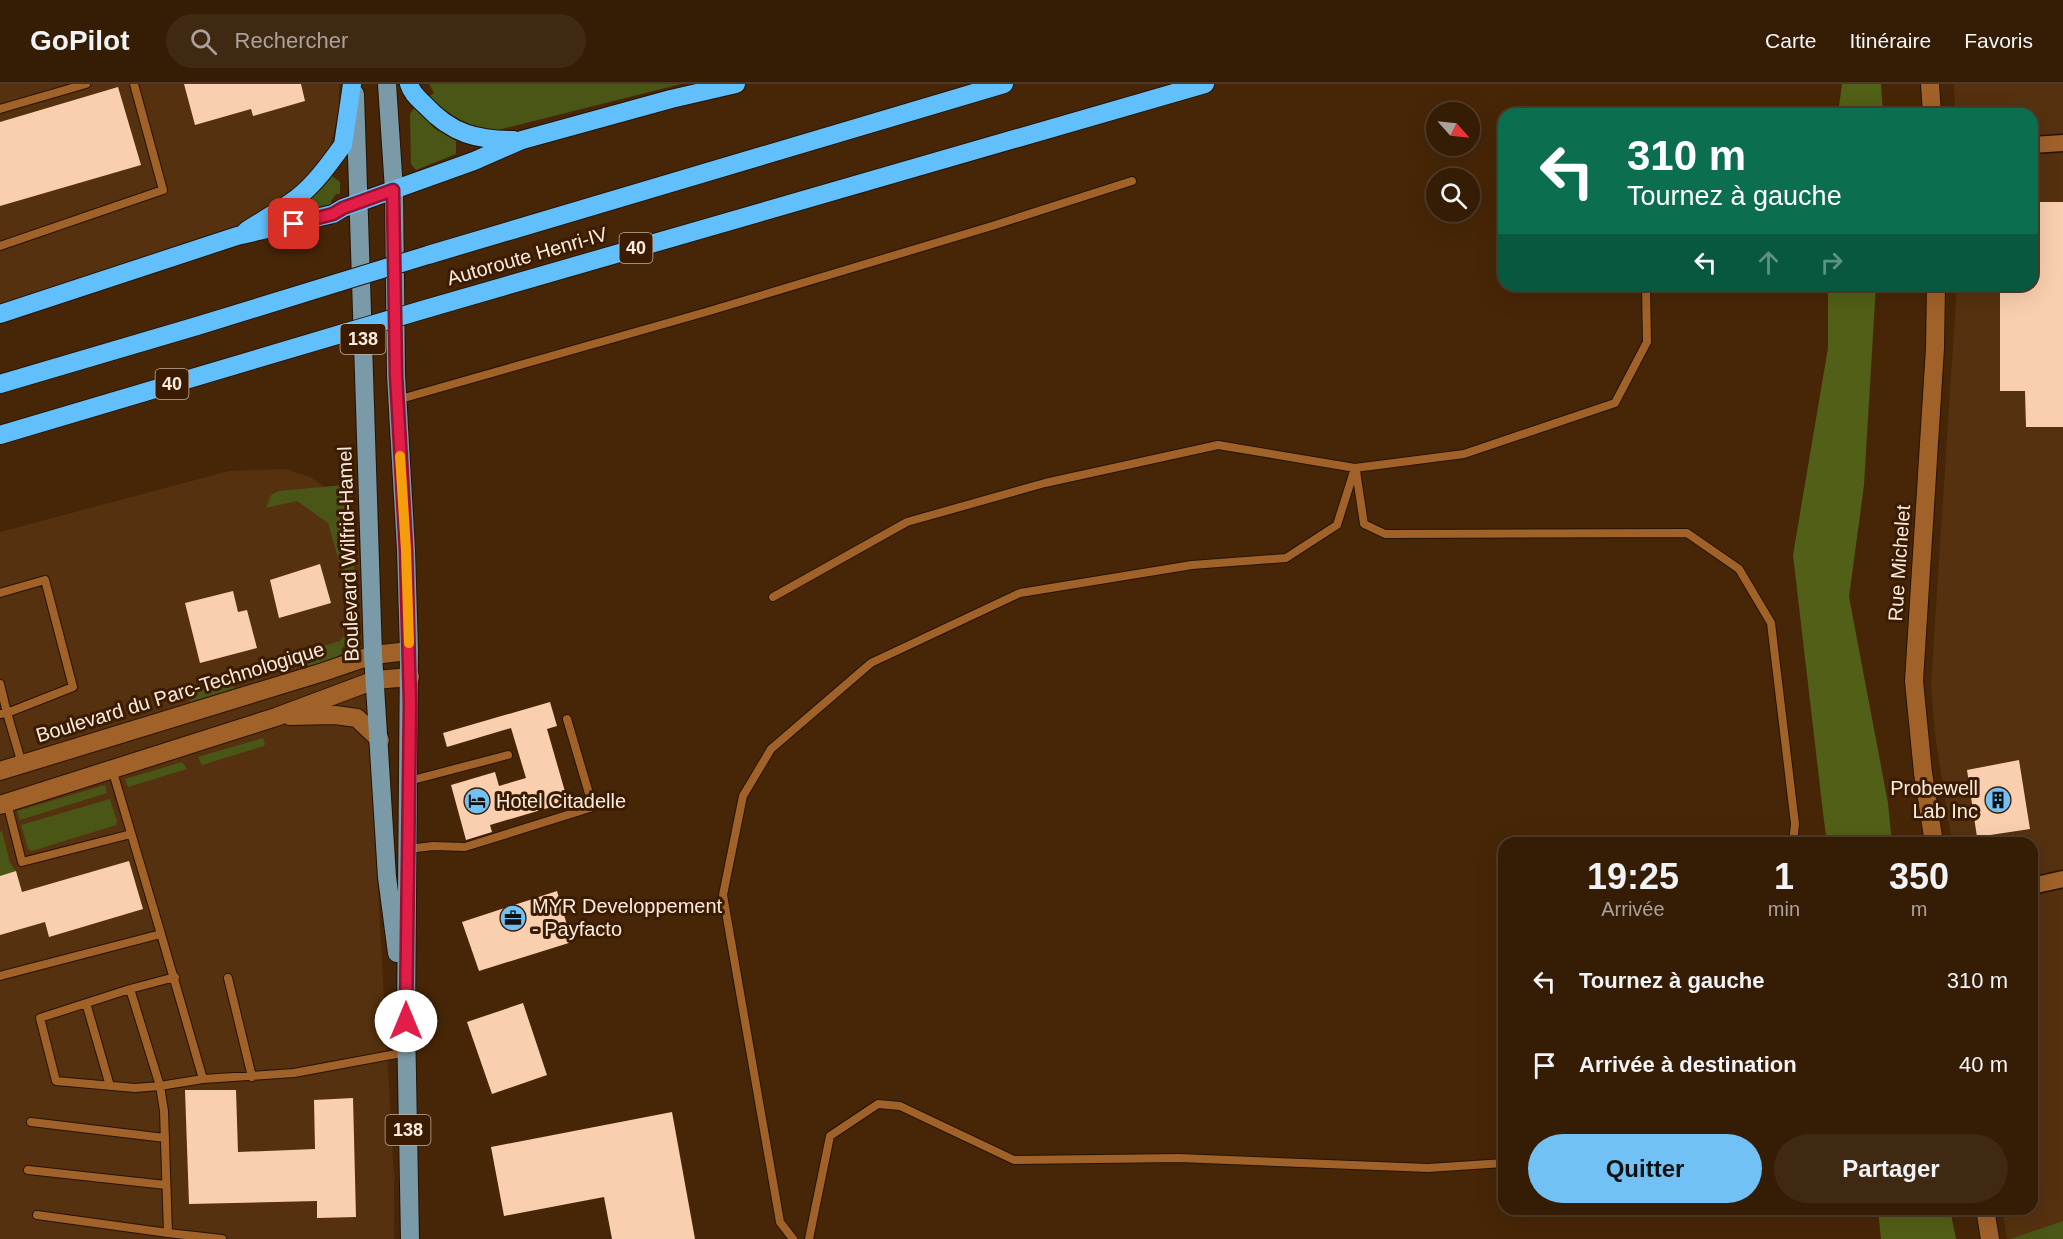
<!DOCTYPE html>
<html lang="fr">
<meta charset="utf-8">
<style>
:root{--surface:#351c05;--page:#402913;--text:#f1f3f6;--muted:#aaa19a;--line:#4f3a27;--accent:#72c1f5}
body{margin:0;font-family:Helvetica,sans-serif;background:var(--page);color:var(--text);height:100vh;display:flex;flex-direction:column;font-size:22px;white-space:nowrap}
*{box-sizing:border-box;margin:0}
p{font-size:20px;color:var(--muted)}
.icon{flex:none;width:33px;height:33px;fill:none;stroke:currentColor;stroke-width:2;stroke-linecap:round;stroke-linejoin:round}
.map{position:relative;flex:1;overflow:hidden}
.panel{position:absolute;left:1498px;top:753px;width:540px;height:378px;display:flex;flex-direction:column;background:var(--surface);border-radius:18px;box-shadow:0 6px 24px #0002,0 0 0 2px var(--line)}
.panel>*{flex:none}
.banner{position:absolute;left:1498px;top:24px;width:540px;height:183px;border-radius:18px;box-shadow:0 6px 24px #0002,0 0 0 2px var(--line);background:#0b6e4f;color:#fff;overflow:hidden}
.needle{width:39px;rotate:117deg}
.tools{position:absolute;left:1426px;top:18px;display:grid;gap:12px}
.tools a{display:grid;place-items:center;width:54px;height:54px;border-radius:50%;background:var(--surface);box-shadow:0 6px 24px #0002,0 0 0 2px var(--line);font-size:30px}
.pin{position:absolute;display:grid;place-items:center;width:51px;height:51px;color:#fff;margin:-26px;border-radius:12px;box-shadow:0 3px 9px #0006}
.me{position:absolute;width:66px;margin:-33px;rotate:0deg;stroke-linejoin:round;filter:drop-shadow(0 0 4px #0008)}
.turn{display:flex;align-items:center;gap:21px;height:126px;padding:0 30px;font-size:27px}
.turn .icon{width:78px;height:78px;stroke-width:2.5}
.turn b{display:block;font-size:42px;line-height:51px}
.lanes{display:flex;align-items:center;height:57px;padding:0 30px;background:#0003;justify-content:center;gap:30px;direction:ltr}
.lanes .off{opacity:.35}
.eta{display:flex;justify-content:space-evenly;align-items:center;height:102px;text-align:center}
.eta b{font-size:36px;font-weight:800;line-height:42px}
.action{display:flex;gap:12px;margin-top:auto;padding:12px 30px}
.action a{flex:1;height:69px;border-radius:36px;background:var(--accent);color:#111;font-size:24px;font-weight:800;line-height:69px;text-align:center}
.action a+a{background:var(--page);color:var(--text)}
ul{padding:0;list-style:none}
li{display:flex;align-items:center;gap:18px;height:84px;padding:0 30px}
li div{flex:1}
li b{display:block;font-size:22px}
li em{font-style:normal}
header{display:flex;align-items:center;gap:36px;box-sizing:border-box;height:84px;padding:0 30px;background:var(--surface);border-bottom:2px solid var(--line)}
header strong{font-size:28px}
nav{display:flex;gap:33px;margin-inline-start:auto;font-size:21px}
.search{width:420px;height:54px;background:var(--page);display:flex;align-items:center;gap:15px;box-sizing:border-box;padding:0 21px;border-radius:33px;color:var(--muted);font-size:22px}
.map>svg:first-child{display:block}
.built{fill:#55310f}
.green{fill:#4a5616}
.forest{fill:#525f16}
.building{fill:#facfaf}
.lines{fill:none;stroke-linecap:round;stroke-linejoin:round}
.lane-casing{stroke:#261203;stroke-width:10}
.street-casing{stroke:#261203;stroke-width:19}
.secondary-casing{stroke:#261203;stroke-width:20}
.primary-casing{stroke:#261203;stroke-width:20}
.highway-casing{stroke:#261203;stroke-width:20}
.lane{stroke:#a1622a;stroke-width:8}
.street{stroke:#a1622a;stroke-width:16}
.secondary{stroke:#a1622a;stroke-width:18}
.primary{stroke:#7b9aa7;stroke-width:18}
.highway{stroke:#61bffb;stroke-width:18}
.highway-bridge-casing{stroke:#261203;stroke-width:20;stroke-linecap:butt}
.highway-bridge{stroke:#61bffb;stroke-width:18}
.route-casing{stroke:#92132f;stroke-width:15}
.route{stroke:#e11d48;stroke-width:10}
.slow{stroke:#f59e0b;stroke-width:10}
.labels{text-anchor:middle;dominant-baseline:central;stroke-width:6;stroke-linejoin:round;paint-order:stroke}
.shield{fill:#3c1c00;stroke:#c2ae9e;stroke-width:1.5}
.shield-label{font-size:18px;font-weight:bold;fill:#fbece1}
.street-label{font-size:20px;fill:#fbece1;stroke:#3c1c00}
.poi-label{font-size:20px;fill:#fbece1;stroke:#3c1c00;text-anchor:start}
</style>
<header>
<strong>GoPilot</strong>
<div class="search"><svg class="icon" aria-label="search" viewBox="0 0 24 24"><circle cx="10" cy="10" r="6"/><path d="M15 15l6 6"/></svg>Rechercher</div>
<nav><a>Carte</a><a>Itinéraire</a><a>Favoris</a></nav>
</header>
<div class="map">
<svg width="2063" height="1155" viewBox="0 0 2063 1155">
<rect width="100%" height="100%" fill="#472607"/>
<path class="built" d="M 0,0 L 339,0 L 339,27 L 328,72 L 274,128 L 230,146 L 0,221 Z
M 1954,0 L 2063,0 L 2063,1137 L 2010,1155 L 2007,1155 L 2002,1125 L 2032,1125 L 2032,759 L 1952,759 L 1935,650 L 1931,601 L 1957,201 L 2032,201 L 2032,30 L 1955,30 Z
M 287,385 L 312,394 L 338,413 L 350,431 L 359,462 L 394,1094 L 394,1155 L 0,1155 L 0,448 L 229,387 Z"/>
<path class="green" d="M 429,0 L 681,0 L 494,47 C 469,44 448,29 428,13 L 434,9 Z
M 415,23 L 434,44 L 456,57 L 456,70 L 416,86 L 411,80 L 410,30 Z
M 332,92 L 340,98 L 340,110 L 336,110 L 331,117 L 332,120 L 305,126 L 302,121 Z
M 344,401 L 351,405 L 355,514 L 351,514 L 348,509 L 328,439 L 297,417 L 266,424 L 271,411 L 279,407 Z
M 356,536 C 355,549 351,556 341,565 L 342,569 L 335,574 L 300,585 L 294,572 L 296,570 L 340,557 L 352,539 Z
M 229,597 L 233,599 L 235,604 L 190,618 L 189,611 L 192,608 Z
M 263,654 L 265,660 L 264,662 L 202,681 L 198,673 Z
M 182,678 L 187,685 L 128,703 L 125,695 Z
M 105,701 L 107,709 L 20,736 L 17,727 Z
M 110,715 L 117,737 L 116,741 L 32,767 L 28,765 L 21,741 Z
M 2,747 L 10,779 L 16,787 L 0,792 L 0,748 Z
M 2063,1137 L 2063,1155 L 2010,1155 Z"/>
<path class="forest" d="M 1842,0 L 1881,0 L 1883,30 L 1838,30 Z
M 1828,201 L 1876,201 L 1864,401 L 1849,513 L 1888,719 L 1892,759 L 1827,759 L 1824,737 L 1793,471 L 1828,264 Z
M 1878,1125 L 1950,1125 L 1956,1155 L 1881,1155 Z"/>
<path class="building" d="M 184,0 L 301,0 L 305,17 L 253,32 L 251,25 L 195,41 Z
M 118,3 L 141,81 L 0,122 L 0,38 Z
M 2032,118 L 2063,118 L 2063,343 L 2026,343 L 2025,307 L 2000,307 L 2000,201 L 2032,201 Z
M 320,480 L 331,519 L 279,534 L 270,496 Z
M 233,507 L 238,528 L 247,526 L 257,564 L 200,579 L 185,519 Z
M 550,618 L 557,642 L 547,645 L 568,718 L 490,741 L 492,748 L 466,756 L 451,701 L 495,688 L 499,702 L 526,694 L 511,644 L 447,663 L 443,649 Z
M 2019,676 L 2030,745 L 1977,753 L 1967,686 Z
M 129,777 L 143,825 L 49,853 L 45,838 L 0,851 L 0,792 L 16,787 L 22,808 Z
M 557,807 L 572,858 L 479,887 L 462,838 Z
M 523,919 L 547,991 L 492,1010 L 467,938 Z
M 185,1006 L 236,1006 L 238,1068 L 315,1065 L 314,1016 L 353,1014 L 356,1133 L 317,1134 L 317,1117 L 189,1120 Z
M 672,1028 L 695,1155 L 612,1155 L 604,1113 L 504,1132 L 491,1063 Z"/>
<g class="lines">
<defs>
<path id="lane" d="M 0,25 L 86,0
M 0,162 L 163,106 L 134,0
M 397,316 L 706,228 L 992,142 L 1132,97
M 1356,387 L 1364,440 L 1385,450 L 1687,449 L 1739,485 L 1771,539 L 1795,740 L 1793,759
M 0,509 L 45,496 L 73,603 L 7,629 L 22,680
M 773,513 L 907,438 L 1045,399 L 1218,361 L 1355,384 L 1464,370 L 1615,319 L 1647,258 L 1646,201
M 0,600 L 7,629 L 0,630
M 409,697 L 508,671
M 7,719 L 22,778 L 131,750
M 408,765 L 433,762 L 465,763 L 593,723 L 567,635
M 161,850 L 203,995 L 160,1002 L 130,905 L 175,893
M 0,892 L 161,850 L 112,685
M 228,894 L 252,993
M 86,919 L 110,1002
M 203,995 L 294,989 L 407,968
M 31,1038 L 165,1054
M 28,1086 L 166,1101
M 37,1131 L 168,1149 L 164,1027 L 160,1002 L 135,1004 L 56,997 L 40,934 L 130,905
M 168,1149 L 222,1155
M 793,1155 L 780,1138 L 723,811 L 743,712 L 771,665 L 871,579 L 1020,509 L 1192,481 L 1286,474 L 1337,441 L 1355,384
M 809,1155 L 830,1052 L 878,1020 L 900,1022 L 1014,1076 L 1179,1074 L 1428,1084 L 1504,1079"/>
<path id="street" d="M 2032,61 L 2063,59
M 2032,802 L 2063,795"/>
<path id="secondary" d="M 1930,0 L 1932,30
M 290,632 L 335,631 L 357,634 L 380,656
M 0,687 L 323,588 L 373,571 L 409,567
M 0,721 L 276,633 L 375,596 L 410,593
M 1934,759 L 1923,689 L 1914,597 L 1935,264 L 1936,201
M 1985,1125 L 1990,1155"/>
<path id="primary" d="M 387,0 L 394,106 L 396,291 L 406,466 L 409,567 L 406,937 L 410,1155
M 355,10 L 373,571 L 387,793 L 397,869"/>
<path id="highway" d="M 409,0 C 412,10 419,15 426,22 C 452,50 477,56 514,56
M 246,147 C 263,136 281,126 297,114 C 315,100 330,79 343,61 L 352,0
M 428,171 L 1004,0
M 429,224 L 1205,0
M 0,230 L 237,152 L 333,130 L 343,124 L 474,77 L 522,56 L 671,15 L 736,0
M 0,300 L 197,242 L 340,198
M 0,351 L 344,249"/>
</defs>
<use href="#lane" class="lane-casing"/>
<use href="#street" class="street-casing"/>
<use href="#secondary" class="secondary-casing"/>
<use href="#primary" class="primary-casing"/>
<use href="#highway" class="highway-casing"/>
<use href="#lane" class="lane"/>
<use href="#street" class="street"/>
<use href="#secondary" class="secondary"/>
<use href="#primary" class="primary"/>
<use href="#highway" class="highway"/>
<defs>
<path id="highway-bridge" d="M 340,198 L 428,171
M 344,249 L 429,224"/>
</defs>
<use href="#highway-bridge" class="highway-bridge-casing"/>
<use href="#highway-bridge" class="highway-bridge"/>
</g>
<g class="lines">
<defs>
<path id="route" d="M 294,140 L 333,130 L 343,124 L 393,106 L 396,291 L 406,466 L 410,620 L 406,937"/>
</defs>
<use href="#route" class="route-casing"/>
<use href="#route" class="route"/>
<path class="slow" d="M 400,372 L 406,466 L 409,559"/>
</g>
<defs>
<symbol id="building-disc" viewBox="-11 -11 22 22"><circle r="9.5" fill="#72c1f5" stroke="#3c1c00"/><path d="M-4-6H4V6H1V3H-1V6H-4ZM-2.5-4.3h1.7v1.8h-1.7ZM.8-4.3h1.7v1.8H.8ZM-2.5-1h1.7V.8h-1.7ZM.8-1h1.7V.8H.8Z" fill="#111"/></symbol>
<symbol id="hotel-disc" viewBox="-11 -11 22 22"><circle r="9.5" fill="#72c1f5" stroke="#3c1c00"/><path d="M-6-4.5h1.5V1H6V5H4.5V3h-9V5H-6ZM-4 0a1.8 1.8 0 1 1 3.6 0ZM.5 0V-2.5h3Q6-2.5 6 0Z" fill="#111"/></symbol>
<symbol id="office-disc" viewBox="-11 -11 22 22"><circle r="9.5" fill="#72c1f5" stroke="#3c1c00"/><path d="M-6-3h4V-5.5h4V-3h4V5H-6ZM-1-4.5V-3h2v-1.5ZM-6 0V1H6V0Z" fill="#111"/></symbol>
</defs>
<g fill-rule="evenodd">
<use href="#building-disc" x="1983" y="701" width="30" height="30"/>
<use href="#hotel-disc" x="462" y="702" width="30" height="30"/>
<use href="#office-disc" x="498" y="819" width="30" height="30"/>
</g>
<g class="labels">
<g class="shield">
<rect x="619.5" y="149" width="33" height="30" rx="4.5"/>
<rect x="340.5" y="240" width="45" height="30" rx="4.5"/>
<rect x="155.5" y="285" width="33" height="30" rx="4.5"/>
<rect x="385.5" y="1031" width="45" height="30" rx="4.5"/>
</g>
<g class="shield-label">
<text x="636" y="164">40</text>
<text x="363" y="255">138</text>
<text x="172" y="300">40</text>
<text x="408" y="1046">138</text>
</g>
<g class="street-label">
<text transform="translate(527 172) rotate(-16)">Autoroute Henri-IV</text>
<text transform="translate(348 470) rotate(-92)">Boulevard Wilfrid-Hamel</text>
<text transform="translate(1899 479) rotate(-86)">Rue Michelet</text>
<text transform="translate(180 608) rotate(-17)">Boulevard du Parc-Technologique</text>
</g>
<g class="poi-label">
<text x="1978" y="704" text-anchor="end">Probewell<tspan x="1978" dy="23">Lab Inc</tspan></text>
<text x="496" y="717">Hotel Citadelle</text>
<text x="532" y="822">MYR Developpement<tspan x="532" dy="23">- Payfacto</tspan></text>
</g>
</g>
</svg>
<div class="tools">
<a><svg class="needle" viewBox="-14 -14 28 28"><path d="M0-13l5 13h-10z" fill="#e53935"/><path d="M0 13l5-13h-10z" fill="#aaa19a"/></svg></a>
<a><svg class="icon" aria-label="search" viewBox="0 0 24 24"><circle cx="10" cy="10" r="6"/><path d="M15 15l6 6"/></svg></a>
</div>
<div class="pin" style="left:294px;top:140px;background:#d93025"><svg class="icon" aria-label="arrive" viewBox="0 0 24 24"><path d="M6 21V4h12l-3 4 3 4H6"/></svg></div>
<svg class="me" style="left:406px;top:937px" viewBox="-20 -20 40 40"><circle r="19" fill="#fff"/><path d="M0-13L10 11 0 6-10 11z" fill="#e11d48"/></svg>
<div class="banner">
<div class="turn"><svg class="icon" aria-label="left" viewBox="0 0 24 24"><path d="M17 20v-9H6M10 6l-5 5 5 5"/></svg><div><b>310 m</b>Tournez à gauche</div></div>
<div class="lanes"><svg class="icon" aria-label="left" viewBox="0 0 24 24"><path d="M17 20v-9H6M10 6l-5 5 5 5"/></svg><svg class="icon off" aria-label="ahead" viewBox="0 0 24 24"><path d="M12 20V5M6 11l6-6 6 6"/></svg><svg class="icon off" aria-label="right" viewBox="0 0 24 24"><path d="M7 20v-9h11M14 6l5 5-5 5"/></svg></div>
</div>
<section class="panel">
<div class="eta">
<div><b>19:25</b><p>Arrivée</p></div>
<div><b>1</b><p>min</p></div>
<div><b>350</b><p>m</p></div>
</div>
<ul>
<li><svg class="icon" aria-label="left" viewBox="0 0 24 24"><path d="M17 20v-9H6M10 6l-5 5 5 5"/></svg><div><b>Tournez à gauche</b></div><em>310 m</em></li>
<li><svg class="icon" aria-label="arrive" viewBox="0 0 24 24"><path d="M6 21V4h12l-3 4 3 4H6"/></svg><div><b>Arrivée à destination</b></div><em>40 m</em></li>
</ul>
<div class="action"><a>Quitter</a><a>Partager</a></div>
</section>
</div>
